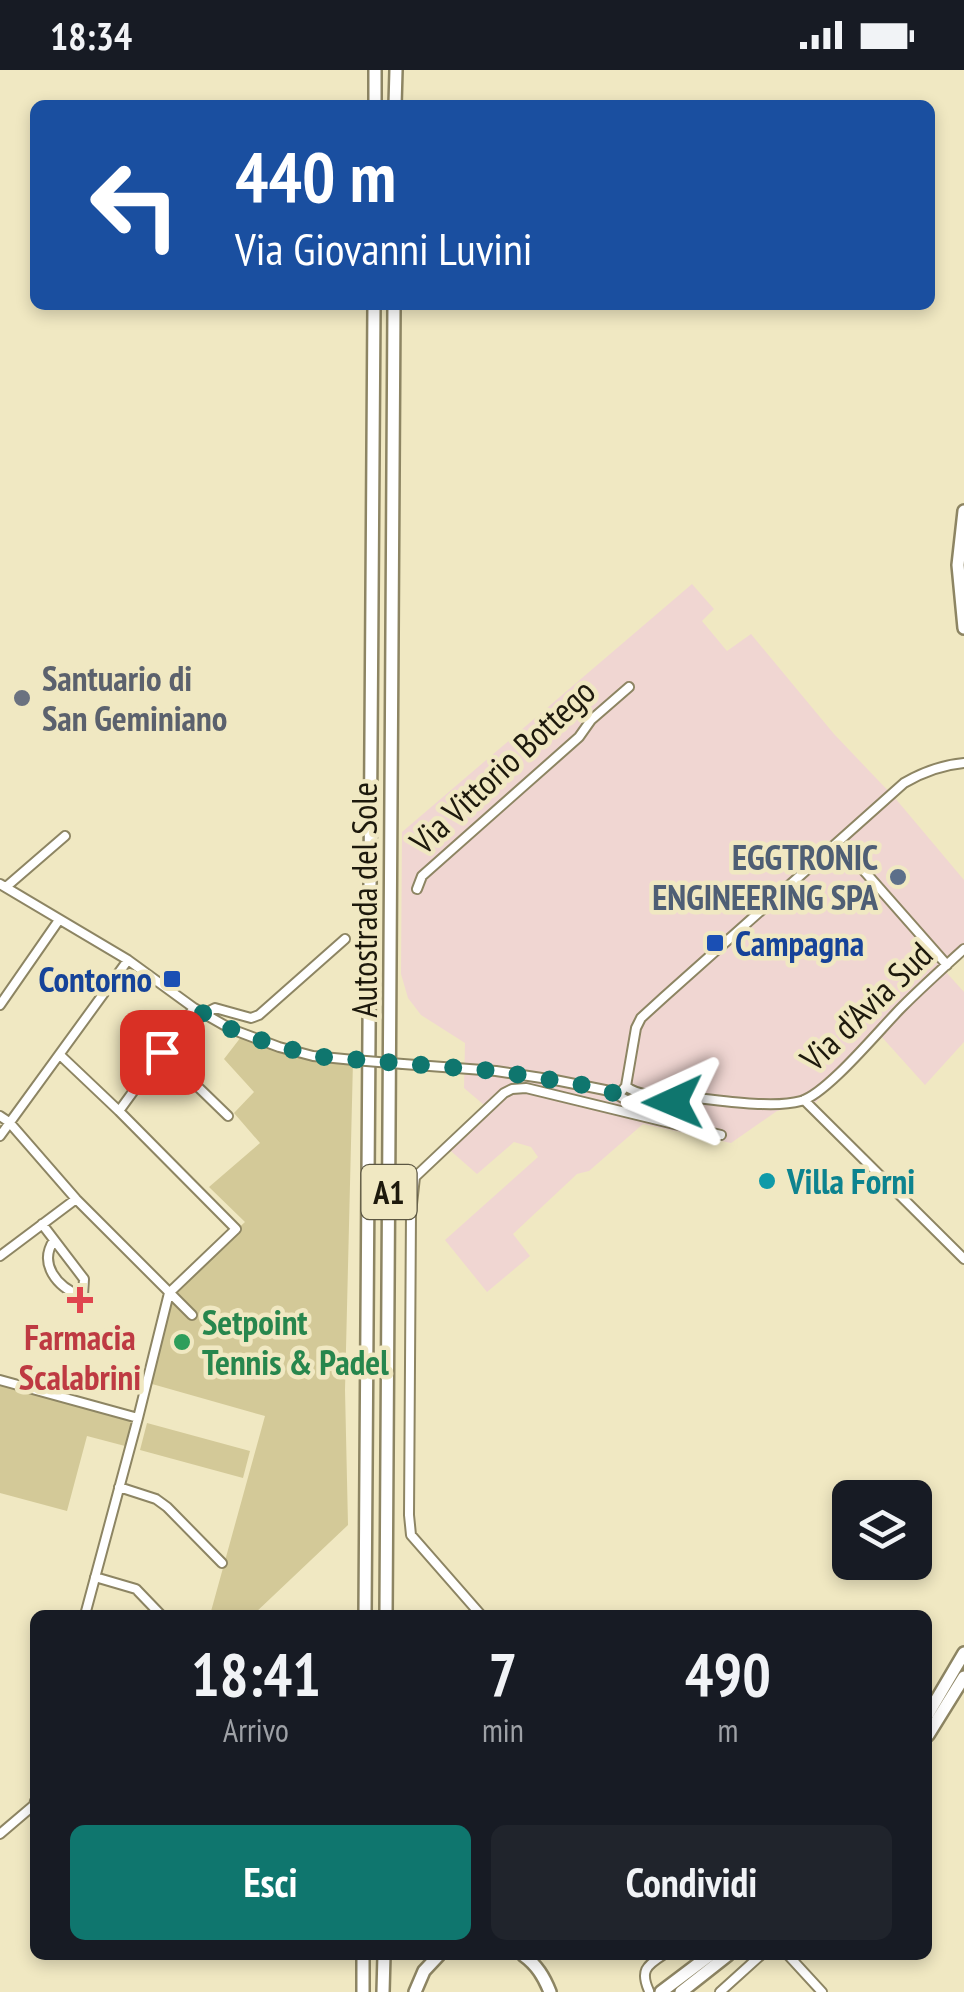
<!DOCTYPE html>
<html lang="it">
<style>
:root{--surface:#171b24;--page:#20242c;--text:#f1f3f6;--muted:#9ea1a6;--accent:#0f766e}
body{margin:0;font-family:"PT Sans Narrow",sans-serif;background:var(--page);color:var(--text);height:100vh;display:flex;flex-direction:column;font-size:38px;white-space:nowrap}
*{box-sizing:border-box;margin:0}
p{font-size:32px;color:var(--muted)}
.icon{flex:none;width:55px;height:55px;fill:none;stroke:currentColor;stroke-width:2;stroke-linecap:round;stroke-linejoin:round}
.map{position:relative;flex:1;overflow:hidden}
.side{position:absolute;left:30px;top:1540px;width:902px;height:350px;display:flex;flex-direction:column;background:var(--surface);border-radius:15px;box-shadow:0 5px 15px #0003}
.side>*{flex:none}
.hud{position:absolute;left:30px;top:30px;width:905px;height:210px;border-radius:15px;box-shadow:0 5px 15px #0003;background:#1a4fa0;color:#fff;overflow:hidden}
.fabs{position:absolute;left:832px;top:1410px;display:grid;gap:20px}
.fabs a{display:grid;place-items:center;width:100px;height:100px;border-radius:15px;background:var(--surface);box-shadow:0 5px 15px #0003;font-size:50px}
.pin{position:absolute;display:grid;place-items:center;width:85px;height:85px;color:#fff;margin:-42px;border-radius:20px;box-shadow:0 5px 15px #0006}
.me{position:absolute;width:110px;margin:-55px;rotate:269deg;stroke-linejoin:round;filter:drop-shadow(0 0 8px #0008)}
.turn{display:flex;align-items:center;gap:35px;height:210px;padding:0 40px;font-size:45px}
.turn .icon{width:130px;height:130px;stroke-width:2.5}
.turn b{display:block;font-size:70px;line-height:85px}
.eta{display:flex;justify-content:space-evenly;align-items:center;height:170px;text-align:center}
.eta b{font-size:60px;font-weight:700;line-height:70px}
.action{display:flex;gap:20px;margin-top:auto;padding:20px 40px}
.action a{flex:1;height:115px;border-radius:15px;background:var(--accent);color:#fff;font-size:40px;font-weight:700;line-height:115px;text-align:center}
.action a+a{background:var(--page);color:var(--text)}
.status{display:flex;justify-content:space-between;align-items:center;height:70px;padding:0 50px;background:var(--surface);direction:ltr}
.status svg{height:28px;fill:currentColor}
.map>svg:first-child{display:block}
.industrial{fill:#f0d6d2}
.green{fill:#d3c998}
.lines{fill:none;stroke-linecap:round;stroke-linejoin:round}
.minor-casing{stroke:#8d8563;stroke-width:12}
.highway-casing{stroke:#8d8563;stroke-width:16}
.minor{stroke:#fff;stroke-width:8}
.highway{stroke:#fff;stroke-width:11}
.minor-bridge-casing{stroke:#8d8563;stroke-width:12;stroke-linecap:butt}
.minor-bridge{stroke:#fff;stroke-width:8}
.route{stroke:#0f766e;stroke-width:18;stroke-dasharray:0 32.4}
.worship-dot{fill:#6b7280;stroke:#f0e8c2;stroke-width:4}
.service-dot{fill:#5c6f8a;stroke:#f0e8c2;stroke-width:4}
.transit-dot{fill:#1a4fb4;stroke:#f0e8c2;stroke-width:4}
.culture-dot{fill:#0f9aa8;stroke:#f0e8c2;stroke-width:4}
.health-dot{fill:#e0444e;stroke:#f0e8c2;stroke-width:4}
.leisure-dot{fill:#2e9e5b;stroke:#f0e8c2;stroke-width:4}
.labels{text-anchor:middle;dominant-baseline:central;stroke-width:9;stroke-linejoin:round;paint-order:stroke}
.shield{fill:#f0e8c2;stroke:#5c5743;stroke-width:2.5}
.shield-label{font-size:32px;font-weight:bold;fill:#1d190c}
.worship-label{font-size:35px;font-weight:bold;fill:#5b616d;stroke:#f0e8c2;text-anchor:start}
.street-label{font-size:35px;fill:#1d190c;stroke:#f0e8c2}
.service-label{font-size:35px;font-weight:bold;fill:#4e5e75;stroke:#f0e8c2;text-anchor:end}
.transit-label{font-size:35px;font-weight:bold;fill:#164399;stroke:#f0e8c2;text-anchor:start}
.culture-label{font-size:35px;font-weight:bold;fill:#0d838f;stroke:#f0e8c2;text-anchor:start}
.leisure-label{font-size:35px;font-weight:bold;fill:#27864d;stroke:#f0e8c2;text-anchor:start}
.health-label{font-size:35px;font-weight:bold;fill:#be3a42;stroke:#f0e8c2}
</style>
<div class="status"><b>18:34</b><svg viewBox="0 0 49 12"><path d="M0 12V9h3v3zM5 12V6h3v6zM10 12V3h3v9zM15 12V0h3v12zM26 1h20v11H26zM47 4h2v5h-2z"/></svg></div>
<div class="map">
<svg width="964" height="1922" viewBox="0 0 964 1922">
<rect width="100%" height="100%" fill="#f0e8c2"/>
<path class="industrial" d="M 692,514 L 714,539 L 702,551 L 727,581 L 751,564 L 834,664 L 895,728 L 964,810 L 964,885 L 946,902 L 964,922 L 964,972 L 925,1015 L 880,965 L 816,1032 L 777,1041 L 731,1073 L 643,1054 L 589,1101 L 577,1104 L 513,1164 L 530,1186 L 487,1222 L 445,1170 L 538,1087 L 531,1077 L 514,1072 L 477,1104 L 444,1075 L 484,1035 L 464,1018 L 465,973 L 421,945 L 408,928 L 401,904 L 402,762 Z"/>
<path class="green" d="M 241,967 C 278,982 314,987 353,991 L 345,1320 L 348,1455 L 253,1545 L 210,1545 L 265,1346 L 145,1312 L 169,1222 L 245,1152 L 209,1117 L 260,1073 L 234,1043 L 254,1022 L 224,989 Z
M 0,1312 L 133,1349 L 125,1376 L 87,1366 L 67,1441 L 0,1423 Z
M 147,1353 L 250,1381 L 243,1408 L 140,1380 Z"/>
<g class="lines">
<defs>
<path id="minor" d="M 851,786 L 947,895
M 0,814 L 128,890 L 194,938 L 231,959 L 279,977 L 313,986 L 354,990
M 6,817 L 65,766
M 417,819 L 422,806 L 579,667 L 591,650 L 629,617
M 0,935 L 59,850
M 208,946 L 211,940 L 215,938 L 251,948 L 259,945 L 345,869
M 162,982 L 228,1046
M 60,985 L 119,1041 L 236,1159 L 169,1223
M 403,994 L 496,1001 L 555,1010 L 610,1021 L 634,1034 L 657,1027
M 626,1016 C 638,1028 675,1027 693,1028 C 723,1030 772,1039 801,1031 C 827,1024 880,959 902,937 C 922,917 943,898 964,879
M 610,1021 L 621,1022 L 626,1016 L 636,958 L 641,948 L 664,927 L 904,713 C 923,702 941,695 964,693
M 674,1027 L 670,1053 L 721,1065
M 804,1030 L 964,1189
M 119,1041 L 194,938
M 0,1046 L 9,1052 L 76,1129 L 192,1245
M 0,1066 L 128,890
M 42,1154 L 84,1209 L 83,1225 L 81,1226 C 57,1217 38,1194 54,1170
M 0,1186 L 76,1129
M 0,1310 L 138,1348
M 119,1417 L 156,1429 L 167,1437 L 222,1493
M 95,1507 L 136,1519 L 161,1545
M 85,1545 L 138,1348 L 169,1223
M 481,1545 L 411,1465 L 409,1445 L 411,1143 L 415,1107 L 504,1023 L 512,1019 L 526,1018 L 670,1053
M 0,1764 L 34,1735 L 35,1731
M 788,1885 L 822,1922
M 649,1921 C 640,1901 646,1896 663,1885
M 720,1922 L 761,1885"/>
<path id="highway" d="M 375,35 L 375,0
M 395,35 L 396,0
M 964,441 L 958,495 L 964,558
M 365,1545 L 374,235
M 386,1545 L 394,235
M 928,1644 L 964,1583
M 928,1665 L 964,1607
M 523,1885 C 537,1895 544,1907 550,1922
M 363,1922 L 363,1885
M 383,1922 L 384,1885
M 415,1922 L 424,1901 L 439,1885
M 661,1922 L 710,1885
M 681,1922 L 728,1885"/>
</defs>
<use href="#minor" class="minor-casing"/>
<use href="#highway" class="highway-casing"/>
<use href="#minor" class="minor"/>
<use href="#highway" class="highway"/>
<defs>
<path id="minor-bridge" d="M 354,990 L 403,994"/>
</defs>
<use href="#minor-bridge" class="minor-bridge-casing"/>
<use href="#minor-bridge" class="minor-bridge"/>
</g>
<g class="lines">
<path class="route" d="M 162,982 L 194,938 L 231,959 L 254,968 L 313,986 L 496,1001 L 596,1017 L 610,1021 L 632,1034 L 656,1028 L 674,1027 L 673,1032"/>
</g>
<circle class="worship-dot" cx="22" cy="628" r="10"/>
<circle class="service-dot" cx="898" cy="807" r="10"/>
<g class="transit-dot">
<rect x="705" y="863" width="20" height="20" rx="5"/>
<rect x="162" y="899" width="20" height="20" rx="5"/>
</g>
<circle class="culture-dot" cx="767" cy="1111" r="10"/>
<path class="health-dot" d="M75 1215h10v10h10v10h-10v10h-10v-10h-10v-10h10z"/>
<circle class="leisure-dot" cx="182" cy="1272" r="10"/>
<g class="labels">
<rect class="shield" x="361.5" y="1095" width="55" height="54" rx="8"/>
<g class="shield-label">
<text x="389" y="1122">A1</text>
</g>
<g class="worship-label">
<text x="42" y="608">Santuario di<tspan x="42" dy="40">San Geminiano</tspan></text>
</g>
<g class="street-label">
<text transform="translate(502 696) rotate(-43)">Via Vittorio Bottego</text>
<text transform="translate(364 830) rotate(-90)">Autostrada del Sole</text>
<text transform="translate(866 936) rotate(-44)">Via d'Avia Sud</text>
</g>
<g class="service-label">
<text x="878" y="787">EGGTRONIC<tspan x="878" dy="40">ENGINEERING SPA</tspan></text>
</g>
<g class="transit-label">
<text x="735" y="873">Campagna</text>
<text x="152" y="909" text-anchor="end">Contorno</text>
</g>
<g class="culture-label">
<text x="787" y="1111">Villa Forni</text>
</g>
<g class="leisure-label">
<text x="202" y="1252">Setpoint<tspan x="202" dy="40">Tennis &amp; Padel</tspan></text>
</g>
<g class="health-label">
<text x="80" y="1267">Farmacia<tspan x="80" dy="40">Scalabrini</tspan></text>
</g>
</g>
</svg>
<div class="fabs">
<a><svg class="icon" aria-label="layers" viewBox="0 0 24 24"><path d="M12 4l9 5-9 5-9-5zM3 14l9 5 9-5"/></svg></a>
</div>
<div class="pin" style="left:162px;top:982px;background:#d93025"><svg class="icon" aria-label="arrive" viewBox="0 0 24 24"><path d="M6 21V4h12l-3 4 3 4H6"/></svg></div>
<svg class="me" style="left:673px;top:1032px" viewBox="-20 -20 40 40"><path d="M0-17L14 15 0 8-14 15z" fill="#0f766e" stroke="#fff" stroke-width="4"/></svg>
<div class="hud">
<div class="turn"><svg class="icon" aria-label="left" viewBox="0 0 24 24"><path d="M17 20v-9H6M10 6l-5 5 5 5"/></svg><div><b>440 m</b>Via Giovanni Luvini</div></div>
</div>
<section class="side">
<div class="eta">
<div><b>18:41</b><p>Arrivo</p></div>
<div><b>7</b><p>min</p></div>
<div><b>490</b><p>m</p></div>
</div>
<div class="action"><a>Esci</a><a>Condividi</a></div>
</section>
</div>
